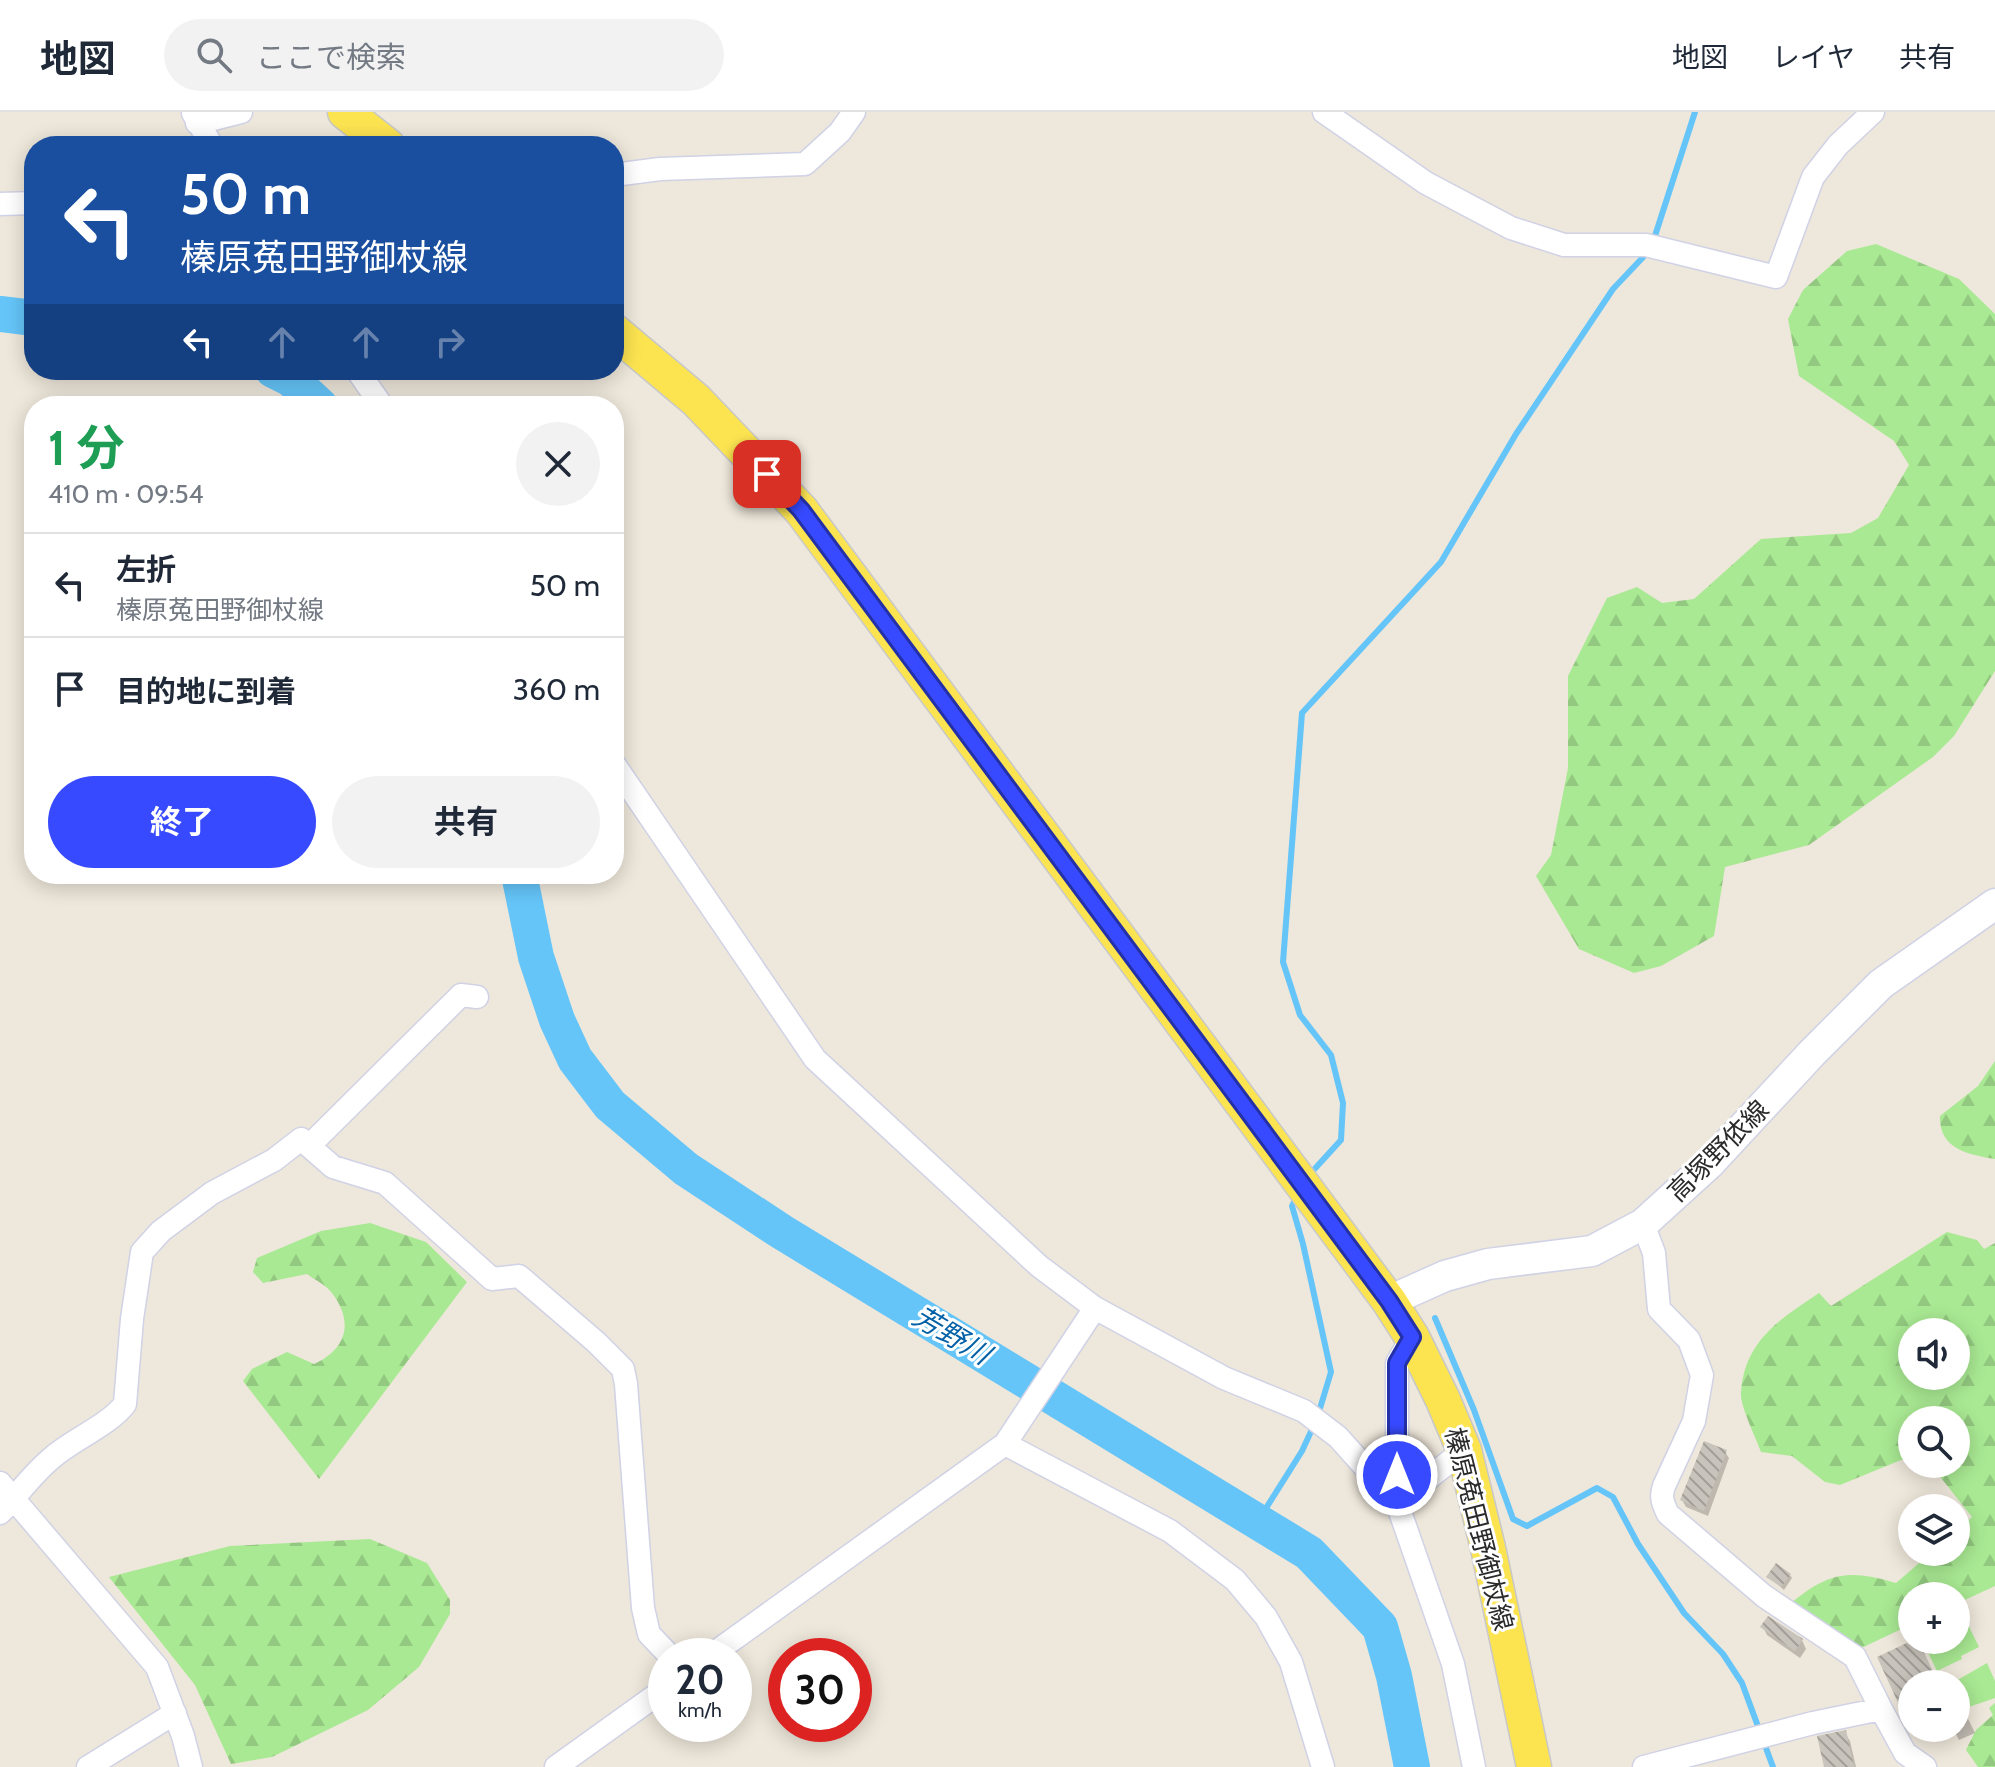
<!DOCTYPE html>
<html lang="ja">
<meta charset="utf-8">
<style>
:root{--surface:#fff;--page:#f2f2f3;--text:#1f2937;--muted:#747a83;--line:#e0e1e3;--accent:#374aff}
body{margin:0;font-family:Cabin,"Noto Sans JP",sans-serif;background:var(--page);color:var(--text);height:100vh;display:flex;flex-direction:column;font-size:30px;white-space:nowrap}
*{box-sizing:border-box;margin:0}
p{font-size:26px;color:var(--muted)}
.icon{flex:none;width:44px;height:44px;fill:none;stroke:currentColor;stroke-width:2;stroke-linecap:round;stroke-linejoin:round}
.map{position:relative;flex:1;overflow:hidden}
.details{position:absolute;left:24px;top:284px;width:600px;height:488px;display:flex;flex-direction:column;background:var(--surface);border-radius:32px;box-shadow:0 4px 20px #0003}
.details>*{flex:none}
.guide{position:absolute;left:24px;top:24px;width:600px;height:244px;border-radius:32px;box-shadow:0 4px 20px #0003;background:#1a4fa0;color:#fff;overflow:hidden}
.tools{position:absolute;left:1898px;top:1206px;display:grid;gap:16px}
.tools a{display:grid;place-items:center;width:72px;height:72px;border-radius:50%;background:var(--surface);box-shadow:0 4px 20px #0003;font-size:40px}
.speed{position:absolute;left:648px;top:1526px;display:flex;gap:16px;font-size:40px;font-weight:700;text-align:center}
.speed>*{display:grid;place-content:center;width:104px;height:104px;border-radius:50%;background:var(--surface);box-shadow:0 4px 20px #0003;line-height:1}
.speed small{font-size:20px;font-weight:400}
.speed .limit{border:12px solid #d22;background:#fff;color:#111}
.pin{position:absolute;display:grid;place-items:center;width:68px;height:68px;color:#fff;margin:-34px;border-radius:16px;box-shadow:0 4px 12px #0006}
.me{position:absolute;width:88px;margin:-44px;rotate:0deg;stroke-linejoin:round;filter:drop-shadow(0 0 6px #0008)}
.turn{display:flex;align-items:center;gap:28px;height:168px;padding:0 24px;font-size:36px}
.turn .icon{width:104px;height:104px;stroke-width:2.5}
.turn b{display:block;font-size:56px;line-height:68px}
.lanes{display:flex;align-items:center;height:76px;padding:0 24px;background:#0003;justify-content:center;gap:40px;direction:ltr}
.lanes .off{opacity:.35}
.round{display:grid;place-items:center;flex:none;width:84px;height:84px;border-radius:42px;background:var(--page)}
.summary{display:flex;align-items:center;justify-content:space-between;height:136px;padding:0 24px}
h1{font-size:48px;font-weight:700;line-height:60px;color:#1e9e55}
.primary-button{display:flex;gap:16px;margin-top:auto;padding:16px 24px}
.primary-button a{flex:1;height:92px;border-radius:48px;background:var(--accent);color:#fff;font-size:32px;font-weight:700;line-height:92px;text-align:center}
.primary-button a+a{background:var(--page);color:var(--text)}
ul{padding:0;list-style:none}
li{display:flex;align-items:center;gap:24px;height:104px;padding:0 24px;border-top:2px solid var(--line)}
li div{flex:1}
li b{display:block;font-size:30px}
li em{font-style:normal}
header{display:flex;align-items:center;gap:48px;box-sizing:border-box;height:112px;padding:0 40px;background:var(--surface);border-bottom:2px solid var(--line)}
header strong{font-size:38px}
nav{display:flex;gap:44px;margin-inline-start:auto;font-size:28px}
.search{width:560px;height:72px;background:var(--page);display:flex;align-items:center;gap:20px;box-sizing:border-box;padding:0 28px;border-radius:44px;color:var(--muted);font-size:30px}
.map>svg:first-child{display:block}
.forest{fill:url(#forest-firs);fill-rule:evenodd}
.garden{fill:#a9e993}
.shadow{fill:#0003}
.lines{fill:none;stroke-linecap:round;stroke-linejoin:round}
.stream{stroke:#65c5f9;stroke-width:6}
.river{stroke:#65c5f9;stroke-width:36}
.building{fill:url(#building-back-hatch)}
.minor-casing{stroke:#d0d2e5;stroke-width:25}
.secondary-casing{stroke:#d0d2e5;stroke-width:33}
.primary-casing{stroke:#c8c8c8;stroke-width:37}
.minor{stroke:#fff;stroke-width:22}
.secondary{stroke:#fff;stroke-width:30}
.primary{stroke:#fce451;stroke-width:34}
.route-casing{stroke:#2430a6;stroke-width:20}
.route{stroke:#374aff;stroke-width:14}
.labels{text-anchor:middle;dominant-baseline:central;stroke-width:6;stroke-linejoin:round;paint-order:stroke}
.street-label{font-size:26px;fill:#2a2a2a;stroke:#fff}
.water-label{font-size:28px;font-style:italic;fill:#0260a7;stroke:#fff}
</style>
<header>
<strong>地図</strong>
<div class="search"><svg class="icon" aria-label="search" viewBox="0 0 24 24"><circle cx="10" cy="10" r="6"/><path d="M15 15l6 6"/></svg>ここで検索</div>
<nav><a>地図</a><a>レイヤ</a><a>共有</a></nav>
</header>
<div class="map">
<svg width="1995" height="1655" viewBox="0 0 1995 1655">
<defs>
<pattern id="forest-firs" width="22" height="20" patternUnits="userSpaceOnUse" patternTransform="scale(2)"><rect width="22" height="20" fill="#a9e993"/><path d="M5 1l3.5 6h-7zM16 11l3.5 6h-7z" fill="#92c87f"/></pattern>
<pattern id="building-back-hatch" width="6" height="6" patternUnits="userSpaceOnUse" patternTransform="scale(2)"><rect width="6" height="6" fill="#c9c4bb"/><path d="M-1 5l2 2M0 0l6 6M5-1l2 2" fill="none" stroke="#a39f98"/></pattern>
</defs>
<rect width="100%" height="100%" fill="#eee7db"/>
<path class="forest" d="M 1876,132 L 1959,167 L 1995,202 L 1995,559 L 1954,624 L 1933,645 L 1809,733 L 1725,755 L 1714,824 L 1661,854 L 1634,861 L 1579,837 L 1536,764 L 1551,743 L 1568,656 L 1568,564 L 1607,486 L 1637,475 L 1662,491 L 1694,487 L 1761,427 L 1851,421 L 1878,406 L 1909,353 L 1894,329 L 1799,264 L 1788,207 L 1803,178 L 1847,139 Z
M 1995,949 L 1995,1047 C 1967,1042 1939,1037 1940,1004 L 1978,974 Z
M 370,1111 L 426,1130 L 467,1170 L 319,1367 L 243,1269 L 252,1257 L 287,1240 L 314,1252 C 347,1237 354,1210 332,1181 C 326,1173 315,1168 307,1162 L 263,1171 L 253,1160 L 257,1146 L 321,1119 Z
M 1947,1120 L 1977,1128 L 1984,1137 L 1995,1131 L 1995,1474 L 1956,1492 L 1956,1484 L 1912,1484 L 1912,1512 L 1855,1539 L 1791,1491 C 1829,1460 1849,1457 1896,1471 L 1932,1440 L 1956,1440 L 1956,1419 L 1972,1405 L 1930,1352 L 1956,1352 L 1956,1308 L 1912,1308 L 1912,1347 L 1901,1348 L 1840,1373 L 1825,1370 L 1792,1344 L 1761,1340 C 1756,1326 1740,1294 1741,1281 C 1744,1229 1780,1207 1819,1181 L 1831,1194 ZM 1912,1220 L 1956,1220 L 1956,1264 L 1912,1264 Z
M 370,1427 L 427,1451 L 450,1488 L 450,1502 L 419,1555 L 368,1598 L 272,1645 L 231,1652 L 195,1573 L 109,1465 L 230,1434 Z
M 1995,1591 L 1995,1655 L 1978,1655 L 1966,1638 L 1976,1618 L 1993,1603 L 1989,1596 Z"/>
<path class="garden" d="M 1963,1502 L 1979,1535 L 1961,1544 L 1962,1547 L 1937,1559 L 1922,1528 L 1956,1528 L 1956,1505 Z
M 1987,1551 L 1995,1569 L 1995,1586 L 1966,1596 L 1954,1570 Z"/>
<path class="shadow" d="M 1725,1340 L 1729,1346 L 1708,1404 L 1686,1395 L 1682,1388 Z
M 1790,1463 L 1792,1466 L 1784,1478 L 1769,1465 Z
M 1763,1515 L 1802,1528 L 1806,1537 L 1800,1546 L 1767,1523 Z
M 1956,1582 L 1975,1621 L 1959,1628 L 1953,1616 L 1956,1616 Z
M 1925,1616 L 1947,1616 L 1930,1624 Z
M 1845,1621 L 1850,1629 L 1856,1655 L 1826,1655 Z"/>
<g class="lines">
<path class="stream" d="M 1653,130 L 1695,0
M 1310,1062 L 1341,1028 L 1343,991 L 1331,943 L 1300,903 L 1283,850 L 1302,601 L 1441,450 L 1516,322 L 1613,177 L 1648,140
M 1296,1086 L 1292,1094 L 1303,1132 L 1331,1260 L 1318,1303
M 1435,1206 L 1474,1298 L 1513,1407 L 1527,1414 L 1597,1376 L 1613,1385 L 1638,1432 L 1684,1501 L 1723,1542 L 1742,1571 L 1773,1655
M 1258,1409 L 1302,1339 L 1314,1313"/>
<path class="river" d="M 0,202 L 34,206
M 273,258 L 291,267 L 320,294
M 519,762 L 536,845 L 557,908 L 575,947 L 610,993 L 686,1057 L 782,1120 L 1309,1441 L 1380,1515 L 1394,1564 L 1412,1655"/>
</g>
<path class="building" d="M 1704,1329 L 1727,1338 L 1704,1399 L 1680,1388 Z
M 1776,1451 L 1791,1462 L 1781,1475 L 1766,1465 Z
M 1768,1504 L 1803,1527 L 1795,1539 L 1760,1515 Z
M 1913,1528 L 1918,1528 L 1939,1572 L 1912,1572 L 1912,1621 L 1877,1545 Z
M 1846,1618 L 1854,1655 L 1824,1655 L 1817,1624 Z"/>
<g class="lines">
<defs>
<path id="minor" d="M 1324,0 L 1426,71 L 1511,116 L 1564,133 L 1646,133 L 1776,165 L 1813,65 L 1838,33 L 1873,0
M 193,1 L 212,34
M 197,11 L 241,0
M 614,63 L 660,57 L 805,52 L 840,20 L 854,0
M 0,92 L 34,91
M 357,258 L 382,294
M 614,652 L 815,947 L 1039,1154 L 1095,1196 L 1224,1266 L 1304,1299 L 1338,1325 L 1397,1391 L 1453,1552 L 1474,1655
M 477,885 L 461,883 L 309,1034 L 333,1055 L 385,1071 L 492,1167 L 519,1164 L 596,1230 L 623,1257 L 626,1272 L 643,1496 L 649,1522 L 670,1544
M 1643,1112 L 1654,1141 L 1659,1197 L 1689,1228 L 1702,1263 L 1694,1309 L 1664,1374 C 1660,1385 1663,1392 1668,1402 L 1764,1484 L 1855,1545 L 1881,1597
M 1005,1332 L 1170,1419 L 1235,1468 L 1266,1505 L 1291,1550 L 1323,1655
M 0,1371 L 157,1555 L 183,1624 L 191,1655
M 1397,1391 L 1397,1251 L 1412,1225
M 1397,1391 L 1464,1338
M 0,1401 C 18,1383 33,1361 53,1345 C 74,1327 109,1313 125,1292 L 132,1207 L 142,1140 L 161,1119 L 212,1081 L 274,1048 L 301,1027
M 710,1544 L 1005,1332 L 1095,1196
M 88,1655 L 175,1601
M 556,1655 L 666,1576
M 1644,1655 L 1813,1611 L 1881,1597 L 1905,1641 L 1925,1655"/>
<path id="secondary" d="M 1389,1189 L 1445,1164 L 1488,1152 L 1592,1139 L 1643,1112 L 1709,1052 L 1812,941 L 1881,872 L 1995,792"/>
<path id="primary" d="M 345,0 L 388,34
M 614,219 L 696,288 L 801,398 L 1389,1189 L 1412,1225 L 1443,1288 L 1464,1338 L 1488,1436 L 1534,1655"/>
</defs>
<use href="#minor" class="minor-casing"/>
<use href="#secondary" class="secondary-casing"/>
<use href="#primary" class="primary-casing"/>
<use href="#minor" class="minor"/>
<use href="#secondary" class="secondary"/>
<use href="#primary" class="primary"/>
</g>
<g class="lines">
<defs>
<path id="route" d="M 767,362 L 801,398 L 1389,1189 L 1412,1225 L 1397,1251 L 1397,1363"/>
</defs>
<use href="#route" class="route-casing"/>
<use href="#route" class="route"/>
</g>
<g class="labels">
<g class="street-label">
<text transform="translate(1718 1039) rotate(-45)">高塚野依線</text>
<text transform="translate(1479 1417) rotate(76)">榛原菟田野御杖線</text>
</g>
<g class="water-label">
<text transform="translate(952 1223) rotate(31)">芳野川</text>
</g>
</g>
</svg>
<div class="tools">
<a><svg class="icon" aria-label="sound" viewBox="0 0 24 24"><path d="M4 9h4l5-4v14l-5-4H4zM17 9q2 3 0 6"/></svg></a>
<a><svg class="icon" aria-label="search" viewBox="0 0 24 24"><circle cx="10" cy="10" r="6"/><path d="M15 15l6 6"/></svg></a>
<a><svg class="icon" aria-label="layers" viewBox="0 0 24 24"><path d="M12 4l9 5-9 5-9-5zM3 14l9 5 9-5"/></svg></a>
<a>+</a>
<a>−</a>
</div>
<div class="speed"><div>20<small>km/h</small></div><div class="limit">30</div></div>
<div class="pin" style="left:767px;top:362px;background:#d93025"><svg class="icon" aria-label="arrive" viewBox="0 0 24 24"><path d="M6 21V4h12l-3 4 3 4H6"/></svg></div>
<svg class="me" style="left:1397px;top:1363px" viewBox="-20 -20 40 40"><circle r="17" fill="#374aff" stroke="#fff" stroke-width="3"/><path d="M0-11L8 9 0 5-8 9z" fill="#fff"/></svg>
<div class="guide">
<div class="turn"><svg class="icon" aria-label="left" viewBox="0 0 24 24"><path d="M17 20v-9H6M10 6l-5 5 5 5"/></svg><div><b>50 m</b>榛原菟田野御杖線</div></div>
<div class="lanes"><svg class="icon" aria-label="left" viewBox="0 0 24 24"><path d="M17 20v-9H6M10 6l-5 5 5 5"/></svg><svg class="icon off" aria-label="ahead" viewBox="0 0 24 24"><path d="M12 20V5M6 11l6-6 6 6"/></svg><svg class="icon off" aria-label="ahead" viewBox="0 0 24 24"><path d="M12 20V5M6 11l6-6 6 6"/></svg><svg class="icon off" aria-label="right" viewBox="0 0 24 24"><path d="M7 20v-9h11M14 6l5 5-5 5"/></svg></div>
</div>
<section class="details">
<div class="summary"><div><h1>1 分</h1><p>410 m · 09:54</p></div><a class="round"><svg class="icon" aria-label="close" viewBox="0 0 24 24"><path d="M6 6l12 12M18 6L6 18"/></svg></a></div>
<ul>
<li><svg class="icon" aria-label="left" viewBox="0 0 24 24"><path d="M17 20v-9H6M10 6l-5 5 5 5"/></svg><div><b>左折</b><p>榛原菟田野御杖線</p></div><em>50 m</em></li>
<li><svg class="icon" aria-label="arrive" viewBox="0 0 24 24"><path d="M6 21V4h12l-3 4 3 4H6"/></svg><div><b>目的地に到着</b></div><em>360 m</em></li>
</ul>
<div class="primary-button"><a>終了</a><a>共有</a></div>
</section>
</div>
